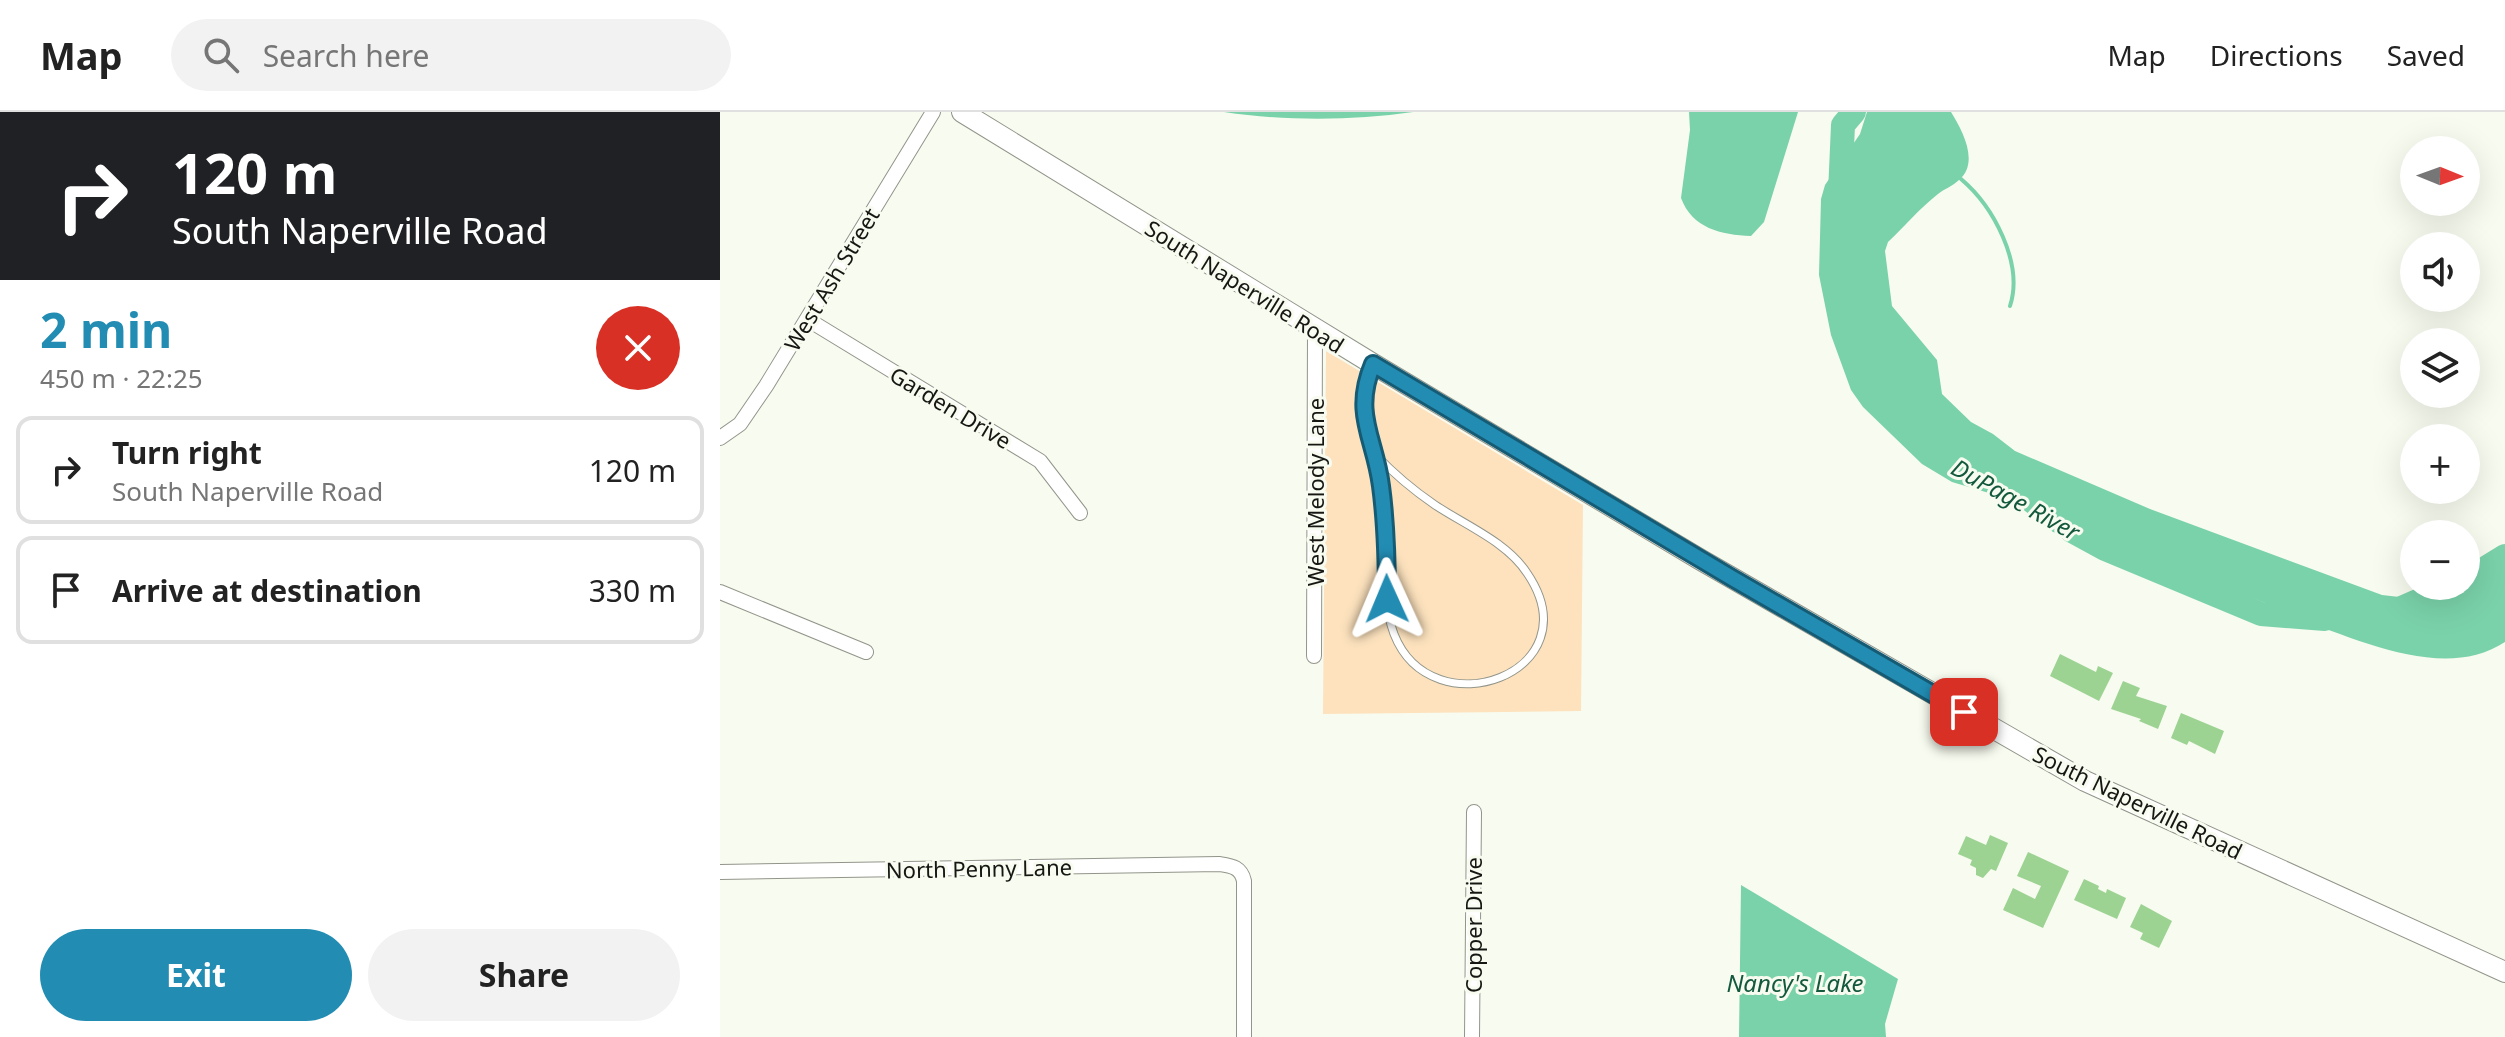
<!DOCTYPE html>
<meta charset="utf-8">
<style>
:root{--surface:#fff;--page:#f2f2f2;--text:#222;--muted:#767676;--line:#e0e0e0;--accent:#228cb3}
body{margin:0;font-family:"Noto Sans",sans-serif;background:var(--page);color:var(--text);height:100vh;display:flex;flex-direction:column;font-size:30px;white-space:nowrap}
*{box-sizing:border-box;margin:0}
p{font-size:26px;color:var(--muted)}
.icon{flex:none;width:44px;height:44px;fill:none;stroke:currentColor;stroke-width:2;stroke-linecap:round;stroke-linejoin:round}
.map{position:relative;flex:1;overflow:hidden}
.panel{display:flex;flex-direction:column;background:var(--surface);width:720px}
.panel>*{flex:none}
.top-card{background:#202124;color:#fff;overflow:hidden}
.needle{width:52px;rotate:91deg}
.controls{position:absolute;left:1680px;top:24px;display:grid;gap:16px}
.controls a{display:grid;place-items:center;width:80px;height:80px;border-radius:50%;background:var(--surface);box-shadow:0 8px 32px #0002;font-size:40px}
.pin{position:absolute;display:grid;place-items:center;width:68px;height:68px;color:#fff;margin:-34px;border-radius:16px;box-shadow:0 4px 12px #0006}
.me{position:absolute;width:88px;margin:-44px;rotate:359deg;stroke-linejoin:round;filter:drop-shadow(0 0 6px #0008)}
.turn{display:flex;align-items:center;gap:28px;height:168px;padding:0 40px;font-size:36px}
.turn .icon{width:104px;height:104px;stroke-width:2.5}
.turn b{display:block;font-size:56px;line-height:68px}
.round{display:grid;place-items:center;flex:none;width:84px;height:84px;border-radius:42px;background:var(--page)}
.head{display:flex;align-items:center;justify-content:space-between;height:136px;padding:0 40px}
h1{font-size:48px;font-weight:700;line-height:60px;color:var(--accent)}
.action{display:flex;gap:16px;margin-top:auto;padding:16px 40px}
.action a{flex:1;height:92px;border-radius:48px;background:var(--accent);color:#fff;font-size:32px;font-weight:700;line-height:92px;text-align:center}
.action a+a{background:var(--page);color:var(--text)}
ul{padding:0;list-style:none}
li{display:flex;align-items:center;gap:24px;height:108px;margin:0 16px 12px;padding:0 24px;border:4px solid var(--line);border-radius:16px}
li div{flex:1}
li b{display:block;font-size:30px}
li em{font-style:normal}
header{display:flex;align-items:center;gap:48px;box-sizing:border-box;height:112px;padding:0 40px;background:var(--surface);border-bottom:2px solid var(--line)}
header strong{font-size:38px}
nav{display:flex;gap:44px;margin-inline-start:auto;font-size:28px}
.search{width:560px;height:72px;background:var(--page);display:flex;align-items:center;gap:20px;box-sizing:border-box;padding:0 28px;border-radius:44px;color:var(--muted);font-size:30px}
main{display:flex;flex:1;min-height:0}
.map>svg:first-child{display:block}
.green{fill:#fde2bd}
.water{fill:#7ad2aa}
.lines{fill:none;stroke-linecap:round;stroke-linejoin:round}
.stream{stroke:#7ad2aa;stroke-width:4}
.river{stroke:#7ad2aa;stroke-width:24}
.building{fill:#9cd393}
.service-casing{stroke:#92958a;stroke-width:9}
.minor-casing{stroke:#92958a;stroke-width:16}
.secondary-casing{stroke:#92958a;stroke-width:22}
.service{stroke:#fff;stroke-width:7}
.minor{stroke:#fff;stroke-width:14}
.secondary{stroke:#fff;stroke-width:20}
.route-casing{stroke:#165b74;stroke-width:20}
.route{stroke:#228cb3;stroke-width:14}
.labels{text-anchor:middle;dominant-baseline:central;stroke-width:6;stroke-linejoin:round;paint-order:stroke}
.street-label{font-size:22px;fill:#161713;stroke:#f8fbef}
.water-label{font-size:24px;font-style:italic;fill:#13593e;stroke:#f8fbef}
</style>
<header>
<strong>Map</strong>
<div class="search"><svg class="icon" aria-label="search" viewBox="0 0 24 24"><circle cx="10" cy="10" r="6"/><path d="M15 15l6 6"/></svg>Search here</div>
<nav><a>Map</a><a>Directions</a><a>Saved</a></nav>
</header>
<main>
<section class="panel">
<div class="top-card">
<div class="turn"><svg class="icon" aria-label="right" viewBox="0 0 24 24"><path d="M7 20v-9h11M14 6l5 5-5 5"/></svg><div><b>120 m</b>South Naperville Road</div></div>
</div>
<div class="head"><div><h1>2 min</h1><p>450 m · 22:25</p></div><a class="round" style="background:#d93025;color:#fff"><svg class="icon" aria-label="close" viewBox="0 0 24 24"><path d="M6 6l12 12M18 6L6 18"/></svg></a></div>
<ul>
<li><svg class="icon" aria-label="right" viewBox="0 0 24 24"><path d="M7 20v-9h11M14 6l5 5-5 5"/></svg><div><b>Turn right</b><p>South Naperville Road</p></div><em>120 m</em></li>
<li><svg class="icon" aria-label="arrive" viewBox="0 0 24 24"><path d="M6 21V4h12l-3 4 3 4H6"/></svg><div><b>Arrive at destination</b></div><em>330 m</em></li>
</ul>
<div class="action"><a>Exit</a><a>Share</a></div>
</section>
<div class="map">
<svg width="1785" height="925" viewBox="0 0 1785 925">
<rect width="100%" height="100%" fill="#f8fbef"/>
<path class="green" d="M 606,239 L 863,393 L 861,599 L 603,602 Z"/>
<path class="water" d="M 504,0 L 693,0 C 631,9 565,9 504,0 Z
M 969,0 L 1078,0 L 1044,110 L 1031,124 C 1001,123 972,116 961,86 L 970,18 Z
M 1147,0 L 1231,0 C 1242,18 1260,50 1239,68 C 1233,74 1224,77 1218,82 C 1200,96 1185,114 1168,130 L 1165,139 L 1172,194 L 1217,248 L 1222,282 L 1251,310 L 1273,322 L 1295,339 L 1430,397 L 1662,483 L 1688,486 L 1740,482 L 1749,478 L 1785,444 L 1785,530 C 1724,570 1639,527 1577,507 L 1569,500 L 1516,480 L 1411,443 L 1333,420 L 1289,387 L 1232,370 L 1202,352 L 1143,295 L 1131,278 L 1111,223 L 1099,163 L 1101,87 L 1105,73 L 1140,22 Z
M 1021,773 L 1178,867 L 1165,912 L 1166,925 L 1019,925 Z"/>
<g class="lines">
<path class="stream" d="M 1241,67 C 1273,94 1304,151 1290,194"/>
<path class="river" d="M 1120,81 L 1123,13 L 1134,0
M 1352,419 L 1385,437 L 1541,502 L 1605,507
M 1746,468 L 1785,444
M 1679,497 L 1732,474"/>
</g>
<path class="building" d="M 1340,542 L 1376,560 L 1378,554 L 1393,561 L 1379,589 L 1330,564 Z
M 1403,569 L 1420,576 L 1416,584 L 1447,594 L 1438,617 L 1419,609 L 1421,607 L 1391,597 Z
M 1461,601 L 1504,619 L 1495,642 L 1469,629 L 1467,633 L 1451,626 Z
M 1270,723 L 1288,731 L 1276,759 L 1271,757 L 1263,766 L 1256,763 L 1256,756 L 1250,753 L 1252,748 L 1238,742 L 1246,724 L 1266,733 Z
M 1308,740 L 1349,759 L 1323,816 L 1283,798 L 1293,776 L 1315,787 L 1321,774 L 1297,764 Z
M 1364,767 L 1379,774 L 1378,777 L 1386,781 L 1387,777 L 1406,786 L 1397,807 L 1354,788 Z
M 1421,792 L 1452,809 L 1439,836 L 1420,827 L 1423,821 L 1410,815 Z"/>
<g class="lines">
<defs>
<path id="service" d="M 652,254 C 632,300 657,337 662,383 C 667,426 659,483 674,522 C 712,619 875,561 807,461 C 787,430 745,413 715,393 C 693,378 673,361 655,342"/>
<path id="minor" d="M 87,207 L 320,349 L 360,401
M 0,326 L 20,312 L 46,274 L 213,0
M 0,480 L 146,540
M 594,544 L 595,217
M 0,760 L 499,752 C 512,754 521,755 524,769 L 524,925
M 752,925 L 754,700"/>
<path id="secondary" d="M 242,0 L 653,252 L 981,448 L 1365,669 L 1785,860"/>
</defs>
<use href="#service" class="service-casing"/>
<use href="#minor" class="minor-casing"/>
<use href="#secondary" class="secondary-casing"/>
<use href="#service" class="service"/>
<use href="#minor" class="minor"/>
<use href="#secondary" class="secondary"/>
</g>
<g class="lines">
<defs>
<path id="route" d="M 667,487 C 667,449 666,411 661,374 C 655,326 632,302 653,252 L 1012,466 L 1244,600"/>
</defs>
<use href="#route" class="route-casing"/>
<use href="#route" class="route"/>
</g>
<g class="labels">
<g class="street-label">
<text transform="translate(111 167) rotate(-59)">West Ash Street</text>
<text transform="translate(525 174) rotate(32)">South Naperville Road</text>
<text transform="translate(231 295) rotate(31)">Garden Drive</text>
<text transform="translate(595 380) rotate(-90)">West Melody Lane</text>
<text transform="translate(1418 690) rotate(26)">South Naperville Road</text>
<text transform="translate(259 756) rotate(-1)">North Penny Lane</text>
<text transform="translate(753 813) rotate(-90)">Copper Drive</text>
</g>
<g class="water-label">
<text transform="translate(1296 387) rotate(29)">DuPage River</text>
<text x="1075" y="870">Nancy's Lake</text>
</g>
</g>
</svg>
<div class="controls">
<a><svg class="needle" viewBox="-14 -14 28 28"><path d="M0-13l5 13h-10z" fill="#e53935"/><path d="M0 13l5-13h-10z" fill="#767676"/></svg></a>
<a><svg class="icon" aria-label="sound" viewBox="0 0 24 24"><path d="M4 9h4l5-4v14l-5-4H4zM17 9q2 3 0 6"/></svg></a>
<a><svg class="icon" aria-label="layers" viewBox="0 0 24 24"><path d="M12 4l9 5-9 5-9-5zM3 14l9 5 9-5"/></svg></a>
<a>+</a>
<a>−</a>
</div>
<div class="pin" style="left:1244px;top:600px;background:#d93025"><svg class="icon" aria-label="arrive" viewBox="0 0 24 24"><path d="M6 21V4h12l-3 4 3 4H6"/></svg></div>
<svg class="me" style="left:667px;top:487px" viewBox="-20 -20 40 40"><path d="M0-17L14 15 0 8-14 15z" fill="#228cb3" stroke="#fff" stroke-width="4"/></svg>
</div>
</main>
